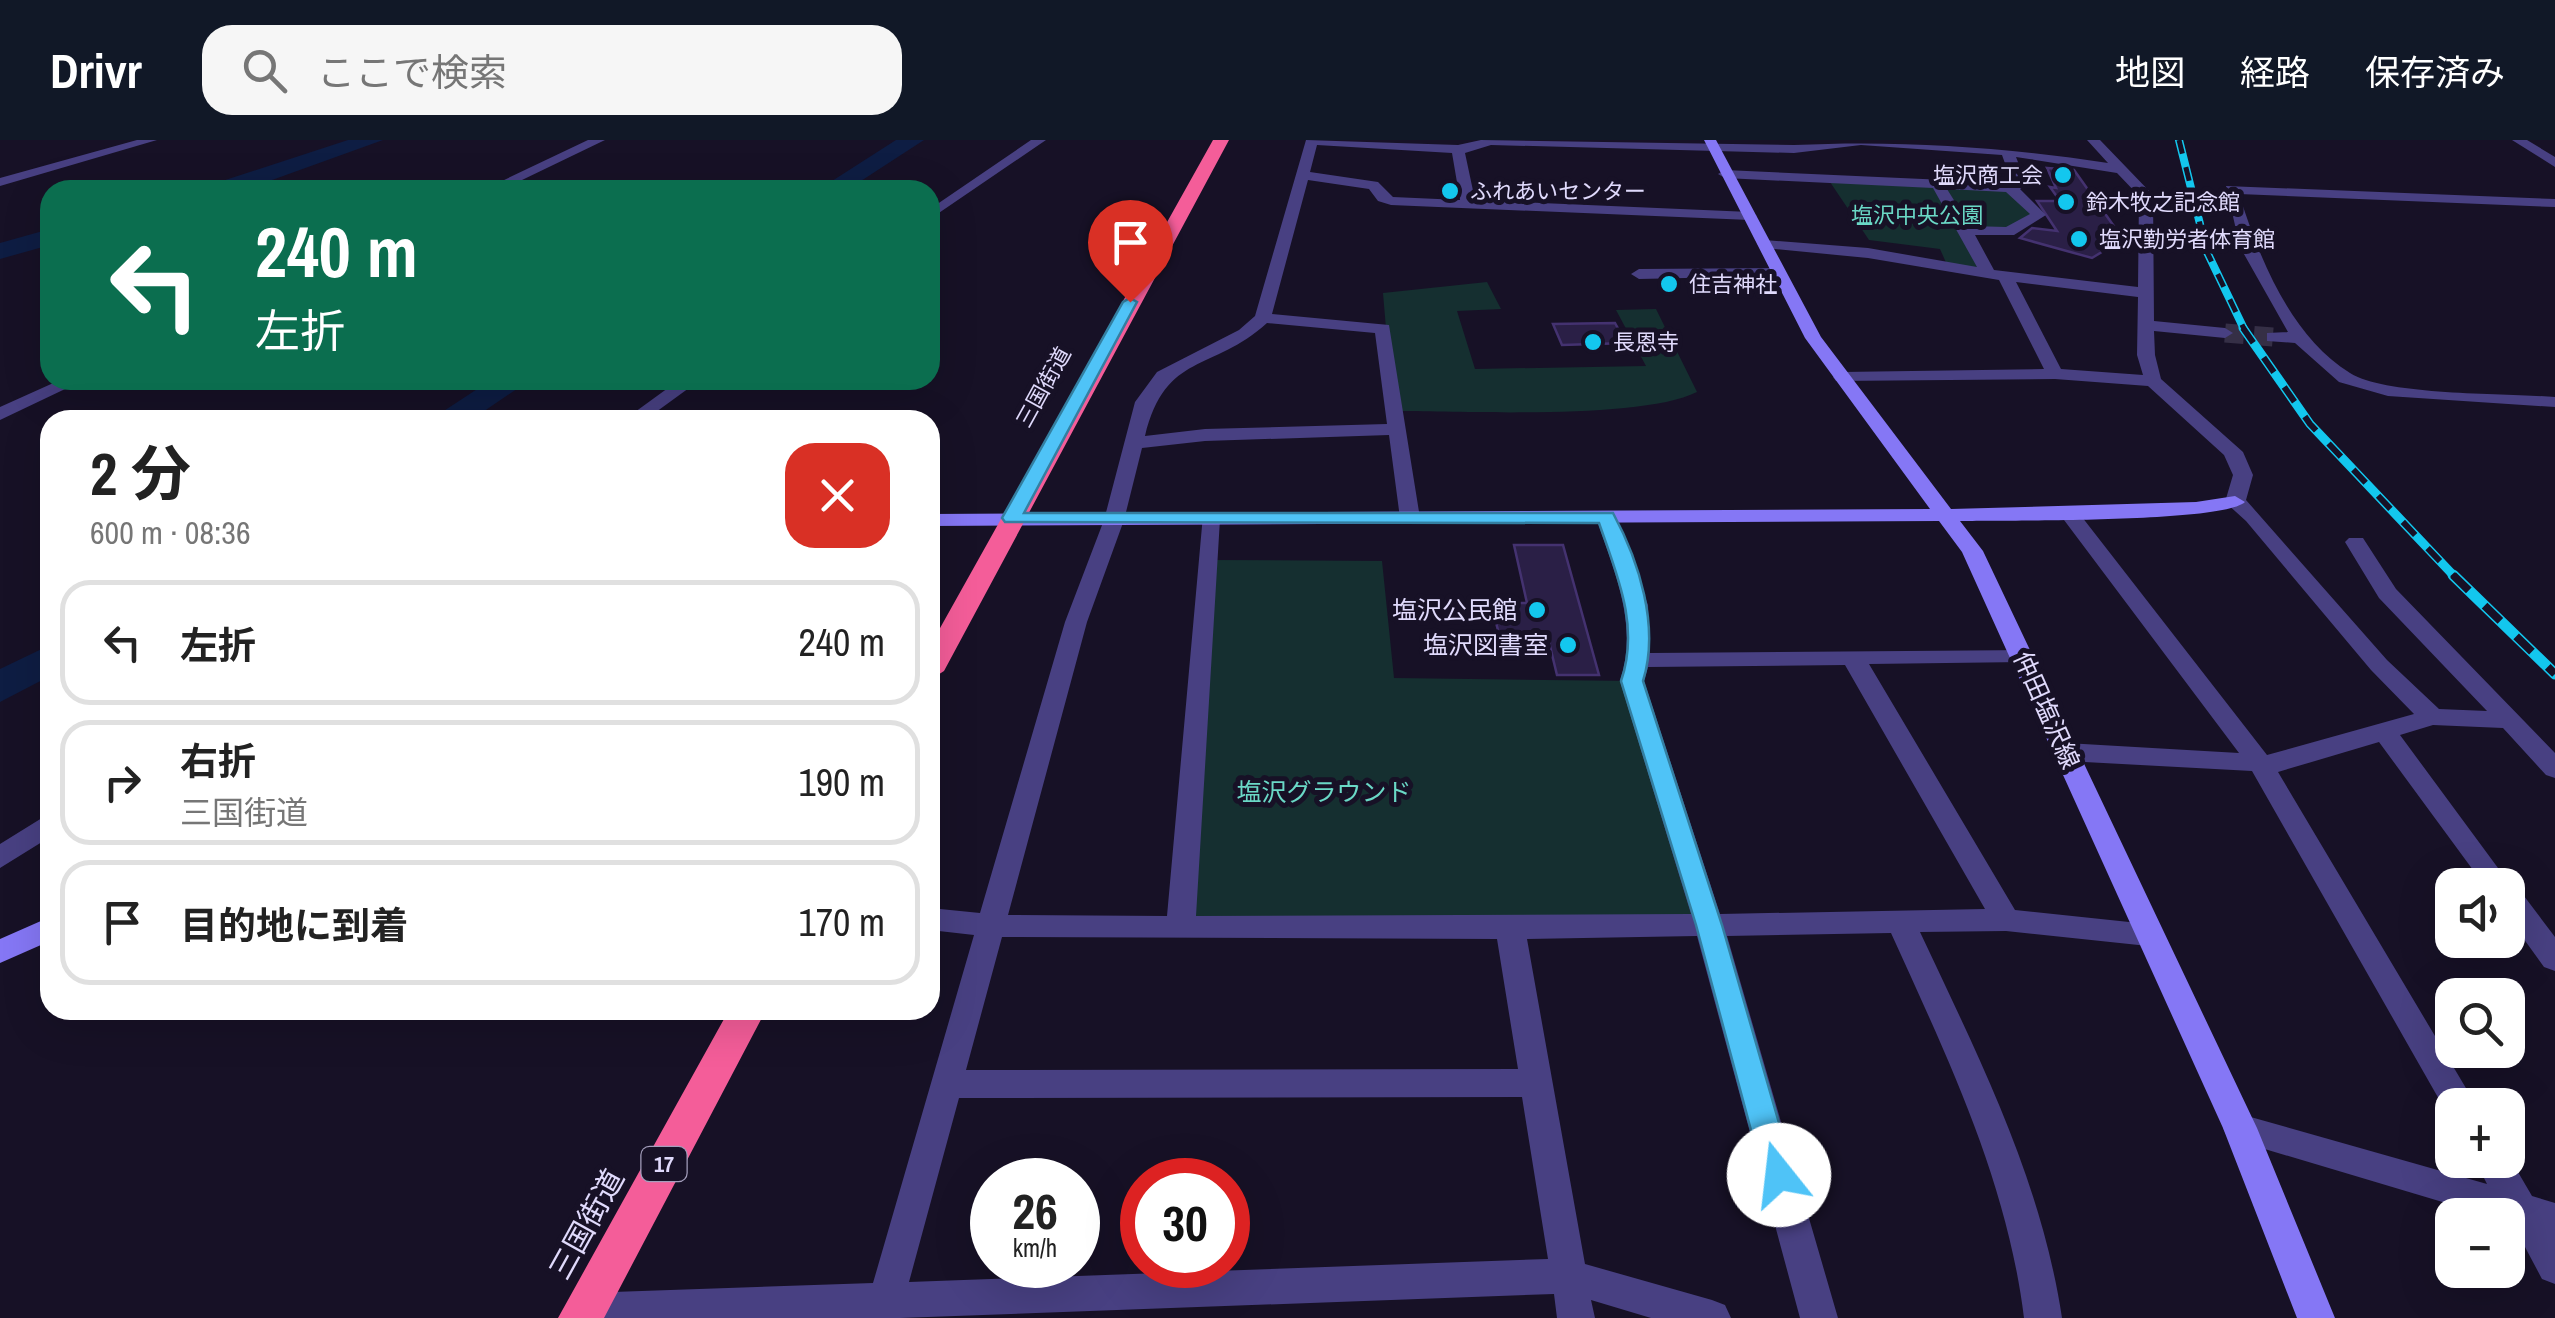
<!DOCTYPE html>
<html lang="ja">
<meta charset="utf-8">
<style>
:root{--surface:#fff;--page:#f6f6f6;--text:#222;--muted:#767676;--line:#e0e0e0;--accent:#111827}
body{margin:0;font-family:"Archivo Narrow","Noto Sans JP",sans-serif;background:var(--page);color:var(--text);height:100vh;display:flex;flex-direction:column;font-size:38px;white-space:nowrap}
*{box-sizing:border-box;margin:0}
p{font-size:32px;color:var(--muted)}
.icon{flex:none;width:55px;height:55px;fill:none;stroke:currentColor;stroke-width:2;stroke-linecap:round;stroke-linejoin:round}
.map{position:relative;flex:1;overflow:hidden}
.details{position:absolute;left:40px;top:270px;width:900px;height:610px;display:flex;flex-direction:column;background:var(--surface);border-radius:30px;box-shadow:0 10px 40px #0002}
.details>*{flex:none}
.hud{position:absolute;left:40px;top:40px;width:900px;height:210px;border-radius:30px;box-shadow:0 10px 40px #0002;background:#0b6e4f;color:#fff;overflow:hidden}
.fabs{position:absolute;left:2435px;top:728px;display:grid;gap:20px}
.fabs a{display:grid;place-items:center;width:90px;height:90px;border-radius:20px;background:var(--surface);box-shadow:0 10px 40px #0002;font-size:50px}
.speed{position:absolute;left:970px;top:1018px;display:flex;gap:20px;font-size:50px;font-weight:700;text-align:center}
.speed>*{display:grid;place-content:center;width:130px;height:130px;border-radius:50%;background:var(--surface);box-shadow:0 10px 40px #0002;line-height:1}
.speed small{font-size:25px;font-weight:400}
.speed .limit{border:15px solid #d22;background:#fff;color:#111}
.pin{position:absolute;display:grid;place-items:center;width:85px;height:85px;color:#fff;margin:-102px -42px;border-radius:50% 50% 50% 0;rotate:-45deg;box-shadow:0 0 10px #0007}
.pin .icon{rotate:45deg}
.me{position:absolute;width:110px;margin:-55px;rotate:344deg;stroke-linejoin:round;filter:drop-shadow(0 0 8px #0008)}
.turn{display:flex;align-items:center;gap:35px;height:210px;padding:0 50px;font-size:45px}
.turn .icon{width:130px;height:130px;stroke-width:2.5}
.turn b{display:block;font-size:70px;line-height:85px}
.round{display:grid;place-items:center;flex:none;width:105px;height:105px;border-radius:30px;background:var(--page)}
.head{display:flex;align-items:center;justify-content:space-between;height:170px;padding:0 50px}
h1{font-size:60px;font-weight:700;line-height:75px}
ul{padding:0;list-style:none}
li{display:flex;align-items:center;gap:30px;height:125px;margin:0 20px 15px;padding:0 30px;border:5px solid var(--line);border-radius:30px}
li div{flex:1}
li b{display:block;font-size:38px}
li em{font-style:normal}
header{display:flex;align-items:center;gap:60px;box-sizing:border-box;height:140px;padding:0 50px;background:var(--accent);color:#fff}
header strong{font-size:48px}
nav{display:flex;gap:55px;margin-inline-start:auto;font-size:35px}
.search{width:700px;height:90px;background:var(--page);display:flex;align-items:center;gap:25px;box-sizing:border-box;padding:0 35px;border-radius:30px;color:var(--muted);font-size:38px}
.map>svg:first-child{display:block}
.green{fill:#152f30}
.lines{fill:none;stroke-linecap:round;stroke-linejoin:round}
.river{fill:#0e1d43;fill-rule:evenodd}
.building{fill:#2a1f46;stroke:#443270;stroke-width:2.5}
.street-tunnel{stroke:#352f46;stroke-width:19;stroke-dasharray:19 10;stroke-linecap:butt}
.street{fill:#484082;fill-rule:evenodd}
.secondary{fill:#8577f5;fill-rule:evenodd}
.highway{fill:#f45d99;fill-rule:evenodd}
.rail-far2-casing{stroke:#13c7ee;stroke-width:8}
.rail-far1-casing{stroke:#13c7ee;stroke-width:9}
.rail-casing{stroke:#13c7ee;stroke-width:11}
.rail-far2{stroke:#171126;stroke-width:5;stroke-dasharray:14;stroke-linecap:butt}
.rail-far1{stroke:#171126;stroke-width:6;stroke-dasharray:18;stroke-linecap:butt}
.rail{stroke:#171126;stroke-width:8;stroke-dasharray:22;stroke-linecap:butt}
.route{fill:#4fc3f7;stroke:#337fa1;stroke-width:2.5}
.poi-dot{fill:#13c7ee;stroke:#171126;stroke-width:4}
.labels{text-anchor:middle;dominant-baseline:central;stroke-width:10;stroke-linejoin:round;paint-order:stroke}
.far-poi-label{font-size:22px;fill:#e0dafc;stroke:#171126;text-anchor:start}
.far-park-label{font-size:22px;fill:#6ad8c6;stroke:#171126}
.far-street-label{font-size:22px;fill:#e0dafc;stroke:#171126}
.shield{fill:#171126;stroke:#a49ebc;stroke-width:2.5}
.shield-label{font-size:22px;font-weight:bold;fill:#e0dafc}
.poi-label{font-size:25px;fill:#e0dafc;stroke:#171126;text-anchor:end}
.street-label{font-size:25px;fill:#e0dafc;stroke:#171126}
.park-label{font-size:25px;fill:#6ad8c6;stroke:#171126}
.near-street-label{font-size:30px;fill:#e0dafc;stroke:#171126}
</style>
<header>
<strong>Drivr</strong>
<div class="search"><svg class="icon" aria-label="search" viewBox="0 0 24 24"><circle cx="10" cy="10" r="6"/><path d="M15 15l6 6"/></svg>ここで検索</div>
<nav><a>地図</a><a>経路</a><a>保存済み</a></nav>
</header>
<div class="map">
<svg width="2555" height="1178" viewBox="0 0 2555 1178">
<rect width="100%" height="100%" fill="#171126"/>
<path class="green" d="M 1828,39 L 2010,48 L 2039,75 L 2009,92 L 1964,90 L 1988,134 L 1948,127 L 1940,109 L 1869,100 Z
M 1487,142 L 1501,169 L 1457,171 L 1475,229 L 1646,226 L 1616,170 L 1656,169 L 1697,252 C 1641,280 1463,271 1393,271 L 1383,153 Z
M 1207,420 L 1382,421 L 1394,538 L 1632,541 L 1709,785 L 1181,786 Z"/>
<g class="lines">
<path class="river" d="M 348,0 L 383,0 L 244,50 L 207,50 L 210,45 Z
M 896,0 L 924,0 L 847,50 L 818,50 Z
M 50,89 L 50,105 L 0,119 L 0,103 Z
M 491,240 L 530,240 L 471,280 L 430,280 Z
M 50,505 L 50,536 L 0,562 L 0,529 Z"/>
</g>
<path class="building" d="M 2047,28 L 2074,30 L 2123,99 L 2092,118 L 2020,98 L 2032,88 L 2057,91 L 2037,61 L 2060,61 L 2050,47 L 2056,48 Z
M 1615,183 L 1626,203 L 1562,205 L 1553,184 Z
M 1514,405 L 1563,405 L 1599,535 L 1557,535 L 1548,498 L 1500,498 L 1491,463 L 1527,463 Z"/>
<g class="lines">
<path class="street-tunnel" d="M 2225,193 L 2273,197"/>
<path class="street" d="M 137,0 L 157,0 L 0,46 L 0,38 Z
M 588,0 L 605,0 L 501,50 L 483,50 Z
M 1031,0 L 1046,0 L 930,79 L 930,69 Z
M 1306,0 L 1458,5 L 1481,0 L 1794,5 C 1900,0 2003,7 2108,23 L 2087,0 L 2100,0 L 2153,55 L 2154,181 L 2225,188 L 2233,193 L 2225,198 L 2154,191 L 2155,215 L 2161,239 L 2243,312 L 2253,335 L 2246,360 L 2387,520 L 2439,569 L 2487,571 L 2379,458 L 2345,402 L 2349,398 L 2363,398 L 2396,449 L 2555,613 L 2555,638 L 2546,635 L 2503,588 L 2433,585 L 2400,595 L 2512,747 L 2518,748 L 2555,797 L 2555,831 L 2544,827 L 2508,777 L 2508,745 L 2484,745 L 2379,602 L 2278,632 L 2476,965 L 2452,965 L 2452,976 L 2448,975 L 2252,631 L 2066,621 L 2053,612 L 2066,603 L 2239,613 L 2058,372 L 2068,366 L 2075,368 L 2267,615 L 2414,574 L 2371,530 L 2246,381 L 2225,362 L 2233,335 L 2224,315 L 2148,246 L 2055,239 L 1836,241 L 1833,237 L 1842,232 L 2044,229 L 1999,140 L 1868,118 L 1764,108 L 1757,104 L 1764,100 L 1868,108 L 1977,127 L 1933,48 L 1725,38 L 1718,34 L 1725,30 L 2012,43 L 2002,15 L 1861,5 L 1794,13 L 1491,5 L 1465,13 L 1475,60 L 1750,72 L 1757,76 L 1750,80 L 1391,65 L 1378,61 L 1369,49 L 1308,40 L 1272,174 L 1389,185 L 1420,378 L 1410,384 L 1400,378 L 1389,295 L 1205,301 L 1142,308 L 1124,380 L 1087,482 L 1008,775 L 1167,776 L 1203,375 L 1210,373 L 1220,379 L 1196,776 L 1691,774 L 1620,541 C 1639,485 1614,431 1596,377 L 1599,373 L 1606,371 L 1616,377 L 1648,465 L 1650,513 L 2032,510 L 2036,515 L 2032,520 L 2024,522 L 1869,524 L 2015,770 L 2148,784 L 2158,787 L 2163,795 L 2158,803 L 2148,806 L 2006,791 L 1920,792 C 1979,918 2041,1039 2062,1178 L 2024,1178 C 2007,1040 1948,919 1891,793 L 1727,796 L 1838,1178 L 1800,1178 L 1697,796 L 1527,799 L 1585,1124 L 1712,1160 L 1725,1165 L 1731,1178 L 1651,1178 L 1591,1160 L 1595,1178 L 1557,1178 L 1554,1154 L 900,1178 L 568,1178 L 565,1171 L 571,1158 L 584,1153 L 873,1143 L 974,795 L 930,790 L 930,768 L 980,773 L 1065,482 L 1104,380 L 1135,262 L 1157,232 L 1239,190 L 1255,176 ZM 1317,5 L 1452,13 L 1460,60 L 1393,57 L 1378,42 L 1310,32 ZM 2016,17 L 2117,33 L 2139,56 L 2138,147 L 1994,130 L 1975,95 L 2014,95 L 2046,75 L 2020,49 L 2027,45 ZM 1947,49 L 2006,52 L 2030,74 L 2006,87 L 1970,86 ZM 2016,142 L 2138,157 L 2137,215 L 2143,235 L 2061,229 ZM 1267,183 L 1375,193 L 1387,284 L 1205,289 L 1145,296 C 1166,211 1212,233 1267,183 ZM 1845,525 L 1985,769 L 1720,774 L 1644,541 L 1648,527 ZM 1002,797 L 1497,799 L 1518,929 L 966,930 ZM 1522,957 L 1548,1119 L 909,1142 L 959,958 Z
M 2512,0 L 2527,0 L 2555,17 L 2555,27 Z
M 2226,46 L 2555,59 L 2555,67 L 2239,54 C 2259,117 2290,196 2350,233 C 2387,256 2507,253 2555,257 L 2555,267 L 2388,256 L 2339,242 L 2295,203 L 2267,201 L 2267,193 L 2288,192 L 2240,107 Z
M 1782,128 L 1782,134 L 1777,136 L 1639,139 L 1631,134 L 1639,129 Z
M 60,240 L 84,240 L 0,280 L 0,267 Z
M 679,240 L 700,240 L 645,280 L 624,280 Z
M 50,673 L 50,697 L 0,728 L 0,704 Z
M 2240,974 L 2487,1044 L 2475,1020 L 2508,1020 L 2508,1015 L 2532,1056 L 2555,1063 L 2555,1144 L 2542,1139 L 2508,1075 L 2486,1075 L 2228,998 L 2223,988 L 2228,978 Z"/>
<path class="secondary" d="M 1704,0 L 1716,0 L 1821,197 L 1951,369 L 2196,362 L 2235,356 L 2245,362 C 2222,383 2005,380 1960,381 L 1983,411 L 2257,988 L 2335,1178 L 2297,1178 L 2223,988 L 1962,412 L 1939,381 L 930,386 L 930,374 L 1930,369 L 1805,198 Z
M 50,777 L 50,801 L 0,823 L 0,799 Z"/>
<path class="highway" d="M 1213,0 L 1229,0 L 944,531 L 930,540 L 930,506 Z
M 729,870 L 766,870 L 604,1178 L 558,1178 Z"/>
<defs>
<path id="rail-far2" d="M 2179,0 L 2207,112 L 2245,191"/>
<path id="rail-far1" d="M 2243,188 L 2310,284 L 2455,437"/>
<path id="rail" d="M 2453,435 L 2555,534"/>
</defs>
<use href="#rail-far2" class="rail-far2-casing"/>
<use href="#rail-far1" class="rail-far1-casing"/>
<use href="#rail" class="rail-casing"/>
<use href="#rail-far2" class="rail-far2"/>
<use href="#rail-far1" class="rail-far1"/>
<use href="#rail" class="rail"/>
</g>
<path class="route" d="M 1130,158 L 1137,162 L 1024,373 L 1613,373 C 1639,421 1660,487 1643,541 L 1722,785 L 1794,1035 L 1790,1045 L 1779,1049 L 1768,1045 L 1763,1035 L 1696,785 L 1621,541 C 1640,486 1617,435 1599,383 L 1005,382 L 1002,378 L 1123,162 Z"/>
<g class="poi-dot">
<circle cx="2063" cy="35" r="10"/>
<circle cx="1450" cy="51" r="10"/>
<circle cx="2066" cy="62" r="10"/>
<circle cx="2079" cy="99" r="10"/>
<circle cx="1669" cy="144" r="10"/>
<circle cx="1593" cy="202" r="10"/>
<circle cx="1537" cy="470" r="10"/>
<circle cx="1568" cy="505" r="10"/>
</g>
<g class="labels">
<g class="far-poi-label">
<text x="2043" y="35" text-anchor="end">塩沢商工会</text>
<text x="1470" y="51">ふれあいセンター</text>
<text x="2086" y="62">鈴木牧之記念館</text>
<text x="2099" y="99">塩沢勤労者体育館</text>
<text x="1689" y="144">住吉神社</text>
<text x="1613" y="202">長恩寺</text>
</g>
<g class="far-park-label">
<text x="1917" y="75">塩沢中央公園</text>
</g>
<g class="far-street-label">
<text transform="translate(1043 247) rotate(-61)">三国街道</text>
</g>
<rect class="shield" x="641.5" y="1007" width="45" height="34" rx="8"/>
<g class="shield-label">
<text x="664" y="1024">17</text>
</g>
<g class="poi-label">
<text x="1517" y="470">塩沢公民館</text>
<text x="1548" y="505">塩沢図書室</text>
</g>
<g class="street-label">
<text transform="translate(2047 570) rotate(66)">仲田塩沢線</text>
</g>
<g class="park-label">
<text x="1324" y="652">塩沢グラウンド</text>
</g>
<g class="near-street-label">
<text transform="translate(586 1084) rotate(-61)">三国街道</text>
</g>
</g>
</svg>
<div class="fabs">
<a><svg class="icon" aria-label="sound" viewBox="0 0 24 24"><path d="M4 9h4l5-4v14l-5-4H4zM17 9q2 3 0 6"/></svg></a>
<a><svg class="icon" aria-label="search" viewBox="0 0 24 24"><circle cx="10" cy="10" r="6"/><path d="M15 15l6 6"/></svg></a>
<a>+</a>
<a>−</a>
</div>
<div class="speed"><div>26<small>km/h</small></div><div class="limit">30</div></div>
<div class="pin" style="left:1130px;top:162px;background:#d93025"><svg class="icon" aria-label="arrive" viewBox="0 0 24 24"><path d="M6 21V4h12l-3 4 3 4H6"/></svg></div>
<svg class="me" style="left:1779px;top:1035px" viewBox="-20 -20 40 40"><circle r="19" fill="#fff"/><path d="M0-13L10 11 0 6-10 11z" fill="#4fc3f7"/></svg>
<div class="hud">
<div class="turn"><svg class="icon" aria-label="left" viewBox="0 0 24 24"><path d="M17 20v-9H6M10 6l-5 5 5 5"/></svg><div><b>240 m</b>左折</div></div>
</div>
<section class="details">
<div class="head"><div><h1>2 分</h1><p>600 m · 08:36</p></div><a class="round" style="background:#d93025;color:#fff"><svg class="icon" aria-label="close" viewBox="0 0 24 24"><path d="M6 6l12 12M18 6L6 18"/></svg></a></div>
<ul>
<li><svg class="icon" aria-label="left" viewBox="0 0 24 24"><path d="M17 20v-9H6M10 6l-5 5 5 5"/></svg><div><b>左折</b></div><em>240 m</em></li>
<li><svg class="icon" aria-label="right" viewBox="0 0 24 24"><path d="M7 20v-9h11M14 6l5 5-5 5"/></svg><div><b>右折</b><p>三国街道</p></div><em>190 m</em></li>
<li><svg class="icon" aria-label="arrive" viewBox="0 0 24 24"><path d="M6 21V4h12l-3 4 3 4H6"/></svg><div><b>目的地に到着</b></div><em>170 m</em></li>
</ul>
</section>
</div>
